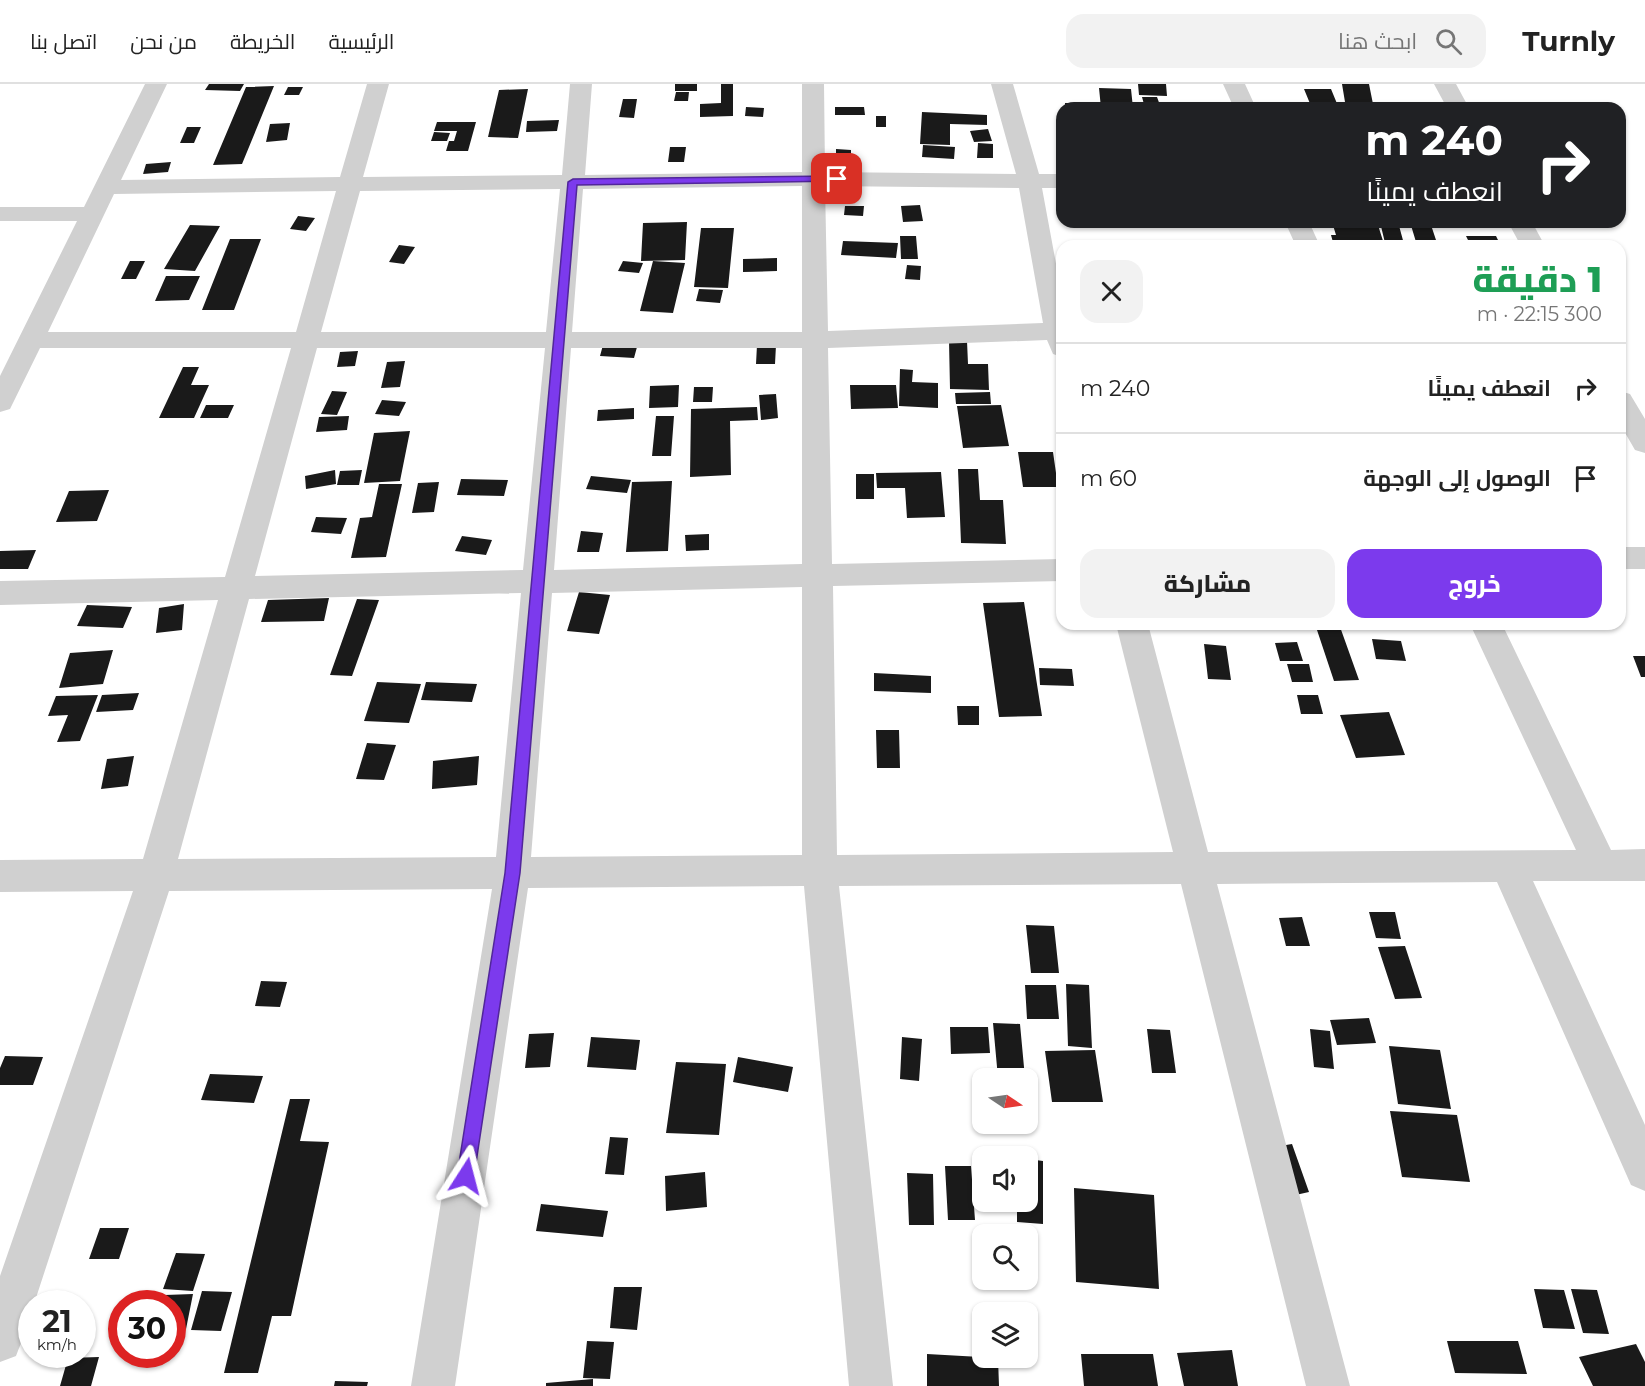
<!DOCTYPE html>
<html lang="ar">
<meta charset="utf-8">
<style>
:root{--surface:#fff;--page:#f2f2f2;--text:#222;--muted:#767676;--line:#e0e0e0;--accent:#7c3aed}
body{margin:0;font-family:Montserrat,Cairo,sans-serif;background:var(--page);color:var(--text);direction:rtl;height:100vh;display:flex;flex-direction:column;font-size:22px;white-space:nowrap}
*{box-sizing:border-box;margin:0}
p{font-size:20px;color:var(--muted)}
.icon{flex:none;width:33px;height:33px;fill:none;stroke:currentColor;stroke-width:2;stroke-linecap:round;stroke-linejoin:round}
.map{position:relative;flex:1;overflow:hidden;direction:ltr}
.drawer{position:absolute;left:1056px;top:156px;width:570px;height:390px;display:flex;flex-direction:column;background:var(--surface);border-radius:18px;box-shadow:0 2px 4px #0004;direction:rtl}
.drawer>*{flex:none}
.top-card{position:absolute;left:1056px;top:18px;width:570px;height:126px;border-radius:18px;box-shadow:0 2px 4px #0004;direction:rtl;background:#202124;color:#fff;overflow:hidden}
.needle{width:39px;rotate:103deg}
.tools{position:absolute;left:972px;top:984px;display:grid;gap:12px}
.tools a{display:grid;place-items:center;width:66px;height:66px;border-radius:12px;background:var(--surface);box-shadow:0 2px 4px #0004;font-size:30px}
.speed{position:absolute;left:18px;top:1206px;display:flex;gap:12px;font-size:30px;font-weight:700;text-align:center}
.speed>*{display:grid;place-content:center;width:78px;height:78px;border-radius:50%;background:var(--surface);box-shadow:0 2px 4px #0004;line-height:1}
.speed small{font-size:15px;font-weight:400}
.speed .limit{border:9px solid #d22;background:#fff;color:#111}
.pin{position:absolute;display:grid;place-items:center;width:51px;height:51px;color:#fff;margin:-26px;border-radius:12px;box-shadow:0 3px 9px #0006}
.me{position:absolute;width:66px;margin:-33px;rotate:9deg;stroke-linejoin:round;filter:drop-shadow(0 0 4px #0008)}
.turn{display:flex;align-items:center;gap:21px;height:126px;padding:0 24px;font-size:27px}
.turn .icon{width:78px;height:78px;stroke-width:2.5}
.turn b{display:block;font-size:42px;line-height:51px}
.round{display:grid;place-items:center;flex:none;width:63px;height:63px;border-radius:18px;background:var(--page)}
.overview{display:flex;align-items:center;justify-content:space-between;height:102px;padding:0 24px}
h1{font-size:36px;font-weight:800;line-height:45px;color:#1e9e55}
.button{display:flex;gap:12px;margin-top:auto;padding:12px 24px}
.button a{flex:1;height:69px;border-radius:18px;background:var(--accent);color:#fff;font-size:24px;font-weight:800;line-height:69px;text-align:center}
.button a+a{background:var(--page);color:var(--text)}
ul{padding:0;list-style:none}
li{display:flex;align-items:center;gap:18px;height:90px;padding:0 24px;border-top:2px solid var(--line)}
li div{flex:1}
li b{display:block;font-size:22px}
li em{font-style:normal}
header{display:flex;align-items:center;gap:36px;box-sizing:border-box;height:84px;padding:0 30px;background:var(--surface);border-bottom:2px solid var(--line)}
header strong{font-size:28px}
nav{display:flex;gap:33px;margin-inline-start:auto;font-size:21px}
.search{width:420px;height:54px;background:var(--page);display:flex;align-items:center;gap:15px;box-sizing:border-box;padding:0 21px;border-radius:18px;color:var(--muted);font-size:22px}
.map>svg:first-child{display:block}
.building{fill:#1a1a1a}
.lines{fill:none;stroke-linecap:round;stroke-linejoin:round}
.minor{fill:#d0d0d0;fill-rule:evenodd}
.route{fill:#7c3aed;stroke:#51269a;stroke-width:1.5}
</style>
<header>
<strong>Turnly</strong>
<div class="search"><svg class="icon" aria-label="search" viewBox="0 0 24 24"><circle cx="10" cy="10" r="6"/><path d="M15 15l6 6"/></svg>ابحث هنا</div>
<nav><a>الرئيسية</a><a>الخريطة</a><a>من نحن</a><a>اتصل بنا</a></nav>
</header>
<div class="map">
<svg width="1645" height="1302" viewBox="0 0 1645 1302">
<rect width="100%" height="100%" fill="#fff"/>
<path class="building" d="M 209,0 L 244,0 L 240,7 L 205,6 Z
M 675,0 L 697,0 L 697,7 L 675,7 Z
M 721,0 L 733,0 L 733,32 L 700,33 L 700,20 L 721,19 Z
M 1138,0 L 1166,0 L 1167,12 L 1139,11 Z
M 1342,0 L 1369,0 L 1373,20 L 1345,18 Z
M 274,2 L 242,80 L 213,81 L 246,3 Z
M 288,3 L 303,3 L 299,11 L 284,11 Z
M 1099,4 L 1131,5 L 1133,24 L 1101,24 Z
M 528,5 L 518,54 L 488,53 L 499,6 Z
M 1304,5 L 1331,5 L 1338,22 L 1311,22 Z
M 676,8 L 689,8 L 688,17 L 674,17 Z
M 1142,13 L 1157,13 L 1161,24 L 1145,24 Z
M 623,15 L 637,15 L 634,34 L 619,33 Z
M 1065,19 L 1097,19 L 1098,24 L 1065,24 Z
M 746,23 L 764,24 L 763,33 L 745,32 Z
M 835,23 L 864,23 L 865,31 L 835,31 Z
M 922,28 L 987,31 L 987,41 L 950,40 L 950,61 L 920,60 Z
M 876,32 L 886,32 L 886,43 L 876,43 Z
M 559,36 L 557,47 L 526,48 L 527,37 Z
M 437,38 L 476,38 L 468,67 L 446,67 L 449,57 L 454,57 L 457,47 L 434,47 Z
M 290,39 L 287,56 L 266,58 L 270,40 Z
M 187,43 L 201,43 L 194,59 L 180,59 Z
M 988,45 L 992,57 L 974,58 L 970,47 Z
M 434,48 L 450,49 L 447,57 L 431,57 Z
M 978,59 L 993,60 L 993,74 L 977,74 Z
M 923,61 L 955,63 L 954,75 L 922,73 Z
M 670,63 L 686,63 L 684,78 L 668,78 Z
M 836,65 L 851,66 L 851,75 L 836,75 Z
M 171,78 L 168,88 L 143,90 L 146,80 Z
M 920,121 L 923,137 L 903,138 L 901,122 Z
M 845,122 L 864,122 L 863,132 L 844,131 Z
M 298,132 L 315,134 L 306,147 L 290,145 Z
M 687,138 L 685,176 L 641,177 L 643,139 Z
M 1332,138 L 1377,138 L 1384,160 L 1348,159 L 1349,162 L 1334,162 L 1331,151 L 1336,151 Z
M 1380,138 L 1398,138 L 1404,160 L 1385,159 Z
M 1410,138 L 1430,138 L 1437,159 L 1416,158 Z
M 190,141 L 220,142 L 195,187 L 164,185 Z
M 701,144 L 734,144 L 728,204 L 694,203 Z
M 900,152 L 916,152 L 918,175 L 901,175 Z
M 1466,152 L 1496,152 L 1501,162 L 1471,162 Z
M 230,155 L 261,155 L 234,226 L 202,226 Z
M 843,157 L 898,159 L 896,174 L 841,171 Z
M 1131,157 L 1133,162 L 1097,162 L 1096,159 Z
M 1155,157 L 1172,157 L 1173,162 L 1157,162 Z
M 399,161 L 415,163 L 404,180 L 389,178 Z
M 777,174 L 777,187 L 743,188 L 743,175 Z
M 130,177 L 145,177 L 136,195 L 121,195 Z
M 623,177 L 643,179 L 639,189 L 618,187 Z
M 653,177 L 685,179 L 673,229 L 640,227 Z
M 907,181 L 921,182 L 920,196 L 905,195 Z
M 166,192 L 200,192 L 189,216 L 155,217 Z
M 699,205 L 723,206 L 720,219 L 696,217 Z
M 949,257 L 967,257 L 968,280 L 988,280 L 989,306 L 950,305 Z
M 603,261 L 637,263 L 634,274 L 600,272 Z
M 757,261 L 776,261 L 775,280 L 756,280 Z
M 358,267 L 355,282 L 337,283 L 340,268 Z
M 405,277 L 400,303 L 381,304 L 387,278 Z
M 183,283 L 199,283 L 191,301 L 209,301 L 194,334 L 159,334 Z
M 900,285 L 913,286 L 912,298 L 938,299 L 938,324 L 899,322 Z
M 679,301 L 678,323 L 649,324 L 650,302 Z
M 850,301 L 896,301 L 898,324 L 851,325 Z
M 694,303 L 713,303 L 712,318 L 693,318 Z
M 332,307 L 347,308 L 337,331 L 321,330 Z
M 990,308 L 991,320 L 956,320 L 955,309 Z
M 776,310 L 778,334 L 761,336 L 759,311 Z
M 382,316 L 406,318 L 399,332 L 375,330 Z
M 206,321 L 234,321 L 228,334 L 200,334 Z
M 1001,321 L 1009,362 L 963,364 L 957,322 Z
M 757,323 L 758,336 L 730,337 L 731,391 L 690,393 L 691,325 Z
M 634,324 L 634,335 L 597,337 L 598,326 Z
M 349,332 L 347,346 L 316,348 L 319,333 Z
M 656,332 L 674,332 L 671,372 L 652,372 Z
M 410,347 L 400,397 L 364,399 L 374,349 Z
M 1018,368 L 1053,368 L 1058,403 L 1023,403 Z
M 958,385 L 978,385 L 980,416 L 1003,416 L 1006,460 L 961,459 Z
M 335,386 L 336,400 L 306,405 L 305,392 Z
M 362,386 L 359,401 L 337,401 L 340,387 Z
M 941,388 L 945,433 L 907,434 L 905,404 L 877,404 L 876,389 Z
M 856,390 L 874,390 L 874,415 L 856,415 Z
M 591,392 L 631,396 L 627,409 L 586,405 Z
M 461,395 L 508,396 L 504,412 L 457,411 Z
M 672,397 L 668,467 L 626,468 L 632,398 Z
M 439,398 L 434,428 L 412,429 L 418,399 Z
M 379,400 L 402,400 L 386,473 L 351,474 L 360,434 L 372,433 Z
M 109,406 L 97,437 L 56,438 L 69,407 Z
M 316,433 L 347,434 L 341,450 L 311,448 Z
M 581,447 L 603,449 L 599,468 L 577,468 Z
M 709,450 L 709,466 L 686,467 L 685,451 Z
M 462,452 L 492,456 L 486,471 L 455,467 Z
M 36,466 L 28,485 L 0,485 L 0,467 Z
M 1056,498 L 1062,498 L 1062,522 L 1060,522 Z
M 579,508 L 610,511 L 599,550 L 567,547 Z
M 329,514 L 324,537 L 261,538 L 268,516 Z
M 357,515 L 379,516 L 352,592 L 330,591 Z
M 1024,518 L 1042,632 L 999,633 L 983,519 Z
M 184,520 L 182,546 L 156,549 L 159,524 Z
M 87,521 L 132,523 L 123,544 L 77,542 Z
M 1315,540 L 1339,540 L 1359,596 L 1334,597 Z
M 1372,555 L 1401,557 L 1406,577 L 1376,575 Z
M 1297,558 L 1303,577 L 1280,577 L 1275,559 Z
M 1204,560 L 1226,562 L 1231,596 L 1208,595 Z
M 113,566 L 103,600 L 59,604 L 70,569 Z
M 1633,572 L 1645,572 L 1645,593 L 1641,593 Z
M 1287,580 L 1309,580 L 1313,598 L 1292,598 Z
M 1039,584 L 1072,585 L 1074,602 L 1040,601 Z
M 874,589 L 931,592 L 931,609 L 874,607 Z
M 377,598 L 421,600 L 409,639 L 364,637 Z
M 426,598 L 477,600 L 472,618 L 421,616 Z
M 139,609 L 133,626 L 96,628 L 102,611 Z
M 98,611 L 80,657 L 57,658 L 68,631 L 48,632 L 56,612 Z
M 1297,611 L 1318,611 L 1323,630 L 1301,630 Z
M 957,622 L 979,622 L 979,641 L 958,641 Z
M 1389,628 L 1405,671 L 1356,674 L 1340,631 Z
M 876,646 L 899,646 L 900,684 L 877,684 Z
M 367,659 L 396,661 L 384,696 L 356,695 Z
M 134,672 L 128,702 L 101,705 L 107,675 Z
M 479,672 L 477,701 L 432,705 L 433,677 Z
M 1369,828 L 1395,828 L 1401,855 L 1376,854 Z
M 1302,833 L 1310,862 L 1286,862 L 1279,834 Z
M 1026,841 L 1054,842 L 1059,889 L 1031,889 Z
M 1405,862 L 1422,914 L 1395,915 L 1378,863 Z
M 261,897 L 287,898 L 280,923 L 255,922 Z
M 1066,900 L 1089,901 L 1092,964 L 1068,962 Z
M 1025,901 L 1056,901 L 1059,935 L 1027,935 Z
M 1369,934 L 1376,959 L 1337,961 L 1330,936 Z
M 993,939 L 1020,940 L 1025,994 L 998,994 Z
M 950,943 L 988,943 L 990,969 L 951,970 Z
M 1147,945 L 1170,946 L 1176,989 L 1152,989 Z
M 1310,945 L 1330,947 L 1334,985 L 1314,983 Z
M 554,949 L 550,983 L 525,984 L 529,950 Z
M 591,953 L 640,956 L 636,986 L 587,983 Z
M 902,953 L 922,955 L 919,997 L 900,995 Z
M 1389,962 L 1440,966 L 1451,1025 L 1398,1020 Z
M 1095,966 L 1103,1018 L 1052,1018 L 1045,967 Z
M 5,972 L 43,973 L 33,1001 L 0,1001 L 0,984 Z
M 738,973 L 793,983 L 788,1008 L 733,998 Z
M 676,978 L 726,980 L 719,1051 L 666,1049 Z
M 210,990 L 263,992 L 254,1019 L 201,1016 Z
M 975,1012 L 982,1012 L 982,1040 L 978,1040 Z
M 290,1015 L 310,1015 L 300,1057 L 329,1058 L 291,1232 L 272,1232 L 258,1289 L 224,1289 Z
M 1390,1027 L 1457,1031 L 1470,1098 L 1402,1093 Z
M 610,1053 L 628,1054 L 624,1091 L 605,1090 Z
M 1292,1060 L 1309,1108 L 1291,1112 L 1274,1063 Z
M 1028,1075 L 1043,1077 L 1043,1140 L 1017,1138 L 1017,1118 L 1028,1118 Z
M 945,1082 L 971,1082 L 975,1136 L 948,1136 Z
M 705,1088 L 707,1123 L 666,1127 L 665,1092 Z
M 907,1089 L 933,1090 L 934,1141 L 909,1141 Z
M 1074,1104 L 1154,1111 L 1159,1205 L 1076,1198 Z
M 541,1120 L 608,1127 L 603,1153 L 536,1147 Z
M 100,1144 L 129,1144 L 119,1175 L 89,1175 Z
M 176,1169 L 205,1170 L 193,1207 L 163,1205 Z
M 614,1203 L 642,1203 L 637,1246 L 610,1244 Z
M 1534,1205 L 1564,1206 L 1575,1245 L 1543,1244 Z
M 1571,1205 L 1597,1206 L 1609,1250 L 1583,1249 Z
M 202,1207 L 232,1208 L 221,1247 L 191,1246 Z
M 193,1210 L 186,1245 L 172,1245 L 172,1220 L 163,1220 L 165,1211 Z
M 587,1257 L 614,1258 L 610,1295 L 583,1294 Z
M 1447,1257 L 1518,1257 L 1527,1290 L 1455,1289 Z
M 1636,1260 L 1645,1278 L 1645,1302 L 1593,1302 L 1579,1273 Z
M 1232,1266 L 1238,1302 L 1184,1302 L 1177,1269 Z
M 927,1270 L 998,1274 L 999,1302 L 927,1302 Z
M 1081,1270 L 1153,1270 L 1158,1302 L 1084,1302 Z
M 99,1273 L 91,1302 L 60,1302 L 68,1274 Z
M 593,1295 L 593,1302 L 546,1302 L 546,1299 Z
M 335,1297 L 368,1298 L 367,1302 L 334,1302 Z"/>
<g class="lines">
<path class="minor" d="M 145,0 L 167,0 L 121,96 L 340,93 L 367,0 L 389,0 L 363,93 L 562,91 L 570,0 L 592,0 L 585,91 L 802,88 L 802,0 L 824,0 L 825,88 L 1016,90 L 991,0 L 1013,0 L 1039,90 L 1062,90 L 1062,104 L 1042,104 L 1062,212 L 1062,273 L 1053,270 L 1047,256 L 828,264 L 832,480 L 1062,475 L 1062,497 L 833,502 L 837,771 L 1173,768 L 1116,540 L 1148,540 L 1208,768 L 1576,766 L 1470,540 L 1502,540 L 1611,766 L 1645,765 L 1645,797 L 1533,797 L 1645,1041 L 1645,1107 L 1631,1101 L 1497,798 L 1217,800 L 1350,1302 L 1306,1302 L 1181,800 L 839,802 L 893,1302 L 849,1302 L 804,802 L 528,804 L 455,1302 L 411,1302 L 492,805 L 169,807 L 34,1220 L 32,1220 C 32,1237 22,1256 16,1272 L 0,1278 L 0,1192 L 133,807 L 0,808 L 0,776 L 143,775 L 218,516 L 0,521 L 0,497 L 225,493 L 291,264 L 40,264 L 10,325 L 0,328 L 0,292 L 77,137 L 0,137 L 0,123 L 84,123 ZM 802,102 L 802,248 L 572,248 L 583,105 ZM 825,102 L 1019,104 L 1043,239 L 828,247 ZM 560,105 L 546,248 L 321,248 L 360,107 ZM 336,107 L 296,248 L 48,248 L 114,110 ZM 317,264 L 545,264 L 523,486 L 255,492 ZM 571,264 L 802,264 L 802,480 L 554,486 ZM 802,503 L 802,771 L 531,773 L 552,509 ZM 521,509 L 496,773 L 178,775 L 249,515 Z
M 1223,0 L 1245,0 L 1256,24 L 1234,24 Z
M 1434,0 L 1456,0 L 1469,24 L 1447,24 Z
M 1285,138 L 1309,138 L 1320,162 L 1296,162 Z
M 1508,138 L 1532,138 L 1545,162 L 1521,162 Z
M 1620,307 L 1630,310 L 1645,335 L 1645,369 L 1635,366 L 1620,340 Z
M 1620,463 L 1645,463 L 1645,485 L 1620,485 Z"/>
</g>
<path class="route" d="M 837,92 L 841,93 L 841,97 L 577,101 L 520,789 L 474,1092 L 472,1098 L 466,1100 L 460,1098 L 457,1092 L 505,789 L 568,98 L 573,95 Z"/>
</svg>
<div class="tools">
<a><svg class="needle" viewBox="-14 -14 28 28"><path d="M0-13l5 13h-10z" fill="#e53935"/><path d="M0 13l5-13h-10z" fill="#767676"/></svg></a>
<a><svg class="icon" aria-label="sound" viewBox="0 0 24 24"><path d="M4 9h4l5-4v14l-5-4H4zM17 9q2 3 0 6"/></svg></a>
<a><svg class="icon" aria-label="search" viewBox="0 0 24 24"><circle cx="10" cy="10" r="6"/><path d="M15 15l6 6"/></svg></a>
<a><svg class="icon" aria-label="layers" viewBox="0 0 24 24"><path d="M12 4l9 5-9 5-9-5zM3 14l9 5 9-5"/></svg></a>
</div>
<div class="speed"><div>21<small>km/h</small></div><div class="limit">30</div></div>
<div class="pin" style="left:837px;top:95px;background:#d93025"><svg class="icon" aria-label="arrive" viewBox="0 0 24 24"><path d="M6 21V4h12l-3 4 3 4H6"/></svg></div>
<svg class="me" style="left:466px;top:1092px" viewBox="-20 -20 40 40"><path d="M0-17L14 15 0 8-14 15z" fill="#7c3aed" stroke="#fff" stroke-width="4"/></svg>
<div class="top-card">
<div class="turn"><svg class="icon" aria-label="right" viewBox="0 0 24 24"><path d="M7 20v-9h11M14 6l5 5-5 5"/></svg><div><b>240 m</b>انعطف يمينًا</div></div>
</div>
<section class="drawer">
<div class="overview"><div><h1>1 دقيقة</h1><p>300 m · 22:15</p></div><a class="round"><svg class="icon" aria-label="close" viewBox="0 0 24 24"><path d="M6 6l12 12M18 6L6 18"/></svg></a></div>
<ul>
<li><svg class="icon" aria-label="right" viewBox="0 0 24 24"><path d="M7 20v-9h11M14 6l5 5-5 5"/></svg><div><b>انعطف يمينًا</b></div><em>240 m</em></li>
<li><svg class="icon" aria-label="arrive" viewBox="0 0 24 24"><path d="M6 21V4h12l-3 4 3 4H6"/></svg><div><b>الوصول إلى الوجهة</b></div><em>60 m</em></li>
</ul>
<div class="button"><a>خروج</a><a>مشاركة</a></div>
</section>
</div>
